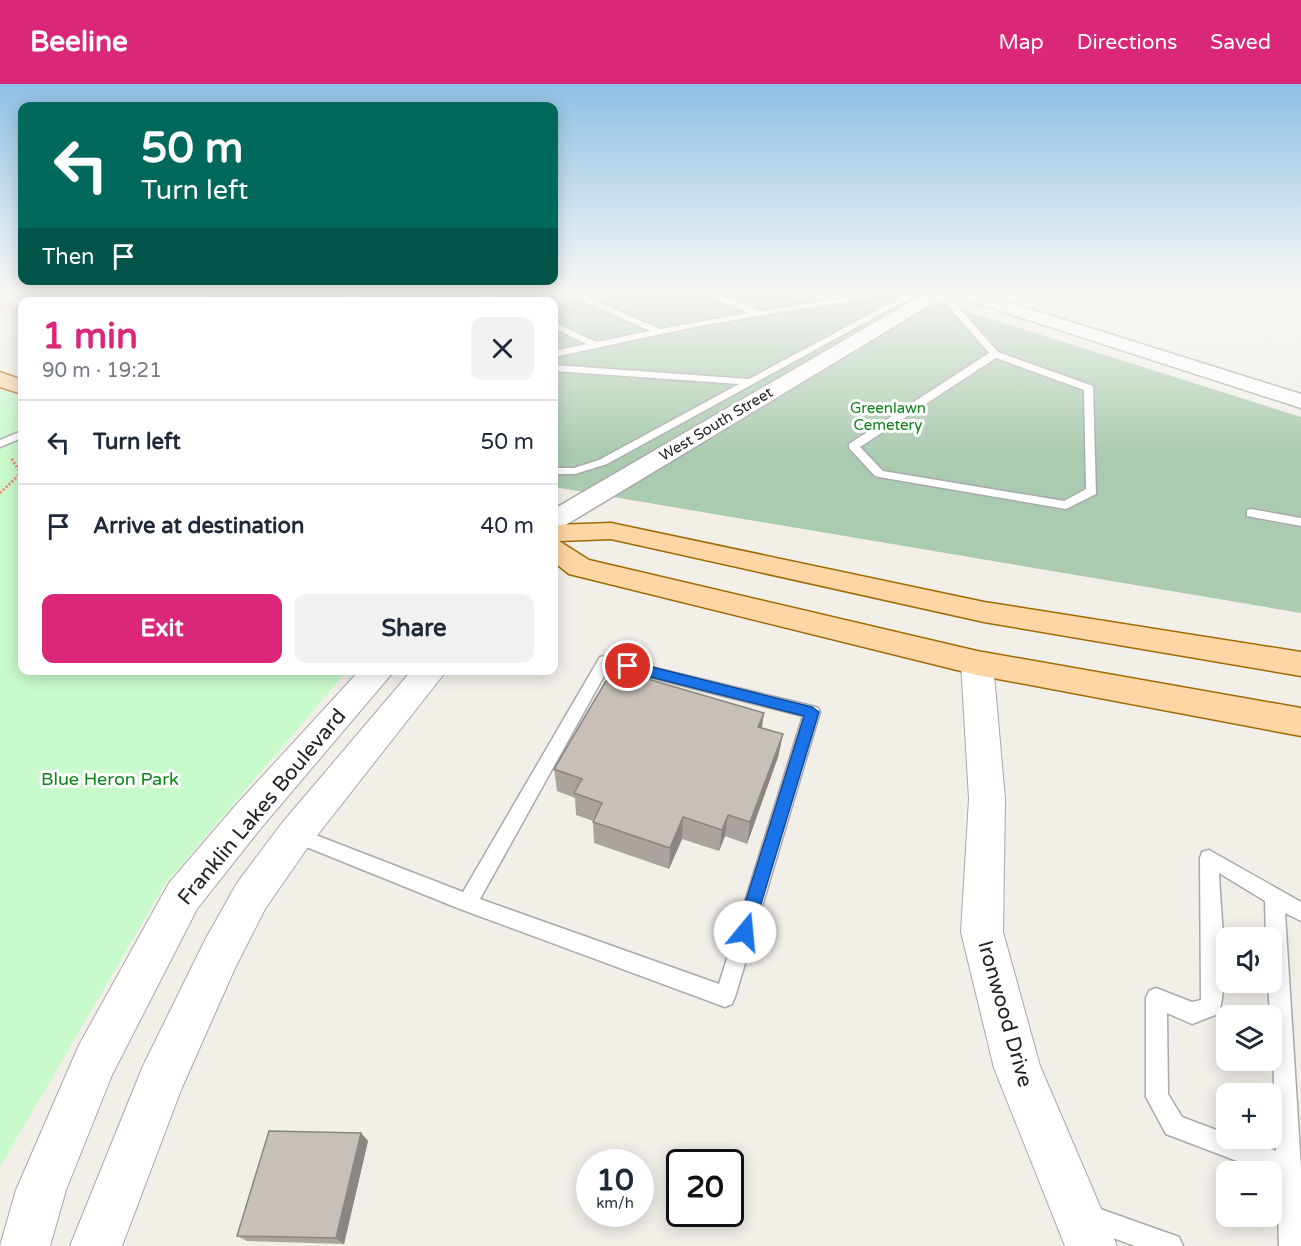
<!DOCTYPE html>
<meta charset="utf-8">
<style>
:root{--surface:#fff;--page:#f2f2f3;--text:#1f2937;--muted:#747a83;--line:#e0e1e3;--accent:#db2777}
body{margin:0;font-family:"Varela Round",sans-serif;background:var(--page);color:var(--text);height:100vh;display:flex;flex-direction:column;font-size:22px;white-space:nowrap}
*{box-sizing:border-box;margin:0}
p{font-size:20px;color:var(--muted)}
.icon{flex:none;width:33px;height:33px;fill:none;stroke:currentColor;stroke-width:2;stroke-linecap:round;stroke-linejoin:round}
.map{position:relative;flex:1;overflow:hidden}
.sheet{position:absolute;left:18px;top:213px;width:540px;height:378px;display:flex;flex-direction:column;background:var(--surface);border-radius:12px;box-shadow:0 3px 15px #0003}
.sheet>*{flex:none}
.hud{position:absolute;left:18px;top:18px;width:540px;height:183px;border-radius:12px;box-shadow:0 3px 15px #0003;background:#00695c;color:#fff;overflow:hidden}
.buttons{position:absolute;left:1216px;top:843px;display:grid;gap:12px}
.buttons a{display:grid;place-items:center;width:66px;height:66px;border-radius:12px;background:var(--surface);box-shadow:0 3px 15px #0003;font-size:30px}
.speed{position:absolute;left:576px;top:1065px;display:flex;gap:12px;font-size:30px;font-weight:700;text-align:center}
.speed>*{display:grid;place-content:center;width:78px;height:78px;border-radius:50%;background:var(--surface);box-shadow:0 3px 15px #0003;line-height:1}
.speed small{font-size:15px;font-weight:400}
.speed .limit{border:3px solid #111;border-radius:9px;background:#fff;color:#111}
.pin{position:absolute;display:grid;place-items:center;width:51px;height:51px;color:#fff;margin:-26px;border:3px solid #fff;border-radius:50%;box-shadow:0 2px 6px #0007}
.me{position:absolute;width:66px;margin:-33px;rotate:17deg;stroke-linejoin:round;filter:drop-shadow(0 0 4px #0008)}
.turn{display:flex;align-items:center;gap:21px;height:126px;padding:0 24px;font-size:27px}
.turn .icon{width:78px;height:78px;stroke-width:2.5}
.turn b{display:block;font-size:42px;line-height:51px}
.then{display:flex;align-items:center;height:57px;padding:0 24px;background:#0003;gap:12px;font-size:22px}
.round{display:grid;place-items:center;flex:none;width:63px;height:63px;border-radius:12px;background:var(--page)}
.head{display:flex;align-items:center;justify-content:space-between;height:102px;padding:0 24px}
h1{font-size:36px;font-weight:800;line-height:45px;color:var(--accent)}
.button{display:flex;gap:12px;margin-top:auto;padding:12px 24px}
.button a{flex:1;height:69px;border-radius:12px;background:var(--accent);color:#fff;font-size:24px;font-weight:800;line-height:69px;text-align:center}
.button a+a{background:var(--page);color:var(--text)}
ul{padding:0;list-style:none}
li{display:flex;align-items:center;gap:18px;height:84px;padding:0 24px;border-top:2px solid var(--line)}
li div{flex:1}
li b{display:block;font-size:22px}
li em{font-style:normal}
header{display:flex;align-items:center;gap:36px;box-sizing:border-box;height:84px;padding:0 30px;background:var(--accent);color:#fff}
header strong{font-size:28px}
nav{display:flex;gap:33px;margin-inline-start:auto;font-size:21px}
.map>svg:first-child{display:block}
.cemetery{fill:#aacbaf}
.park{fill:#c8facc}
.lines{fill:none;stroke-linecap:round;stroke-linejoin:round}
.service-casing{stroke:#a9a9a9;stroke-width:3}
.minor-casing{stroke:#a9a9a9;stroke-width:2}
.tertiary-casing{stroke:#a9a9a9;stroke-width:3}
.primary-casing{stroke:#a06b00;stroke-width:3}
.path-far1{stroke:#fa8072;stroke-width:2;stroke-dasharray:2 2;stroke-linecap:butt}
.path{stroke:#fa8072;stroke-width:3;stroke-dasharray:2 2;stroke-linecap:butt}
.service{fill:#fff;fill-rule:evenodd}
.minor{fill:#fff;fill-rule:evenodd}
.tertiary{fill:#fff;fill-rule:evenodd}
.primary{fill:#fcd6a4;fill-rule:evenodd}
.wall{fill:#aba49e}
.shaded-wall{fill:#8b8681}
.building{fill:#c7bfb8;stroke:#8b8681;stroke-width:1.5}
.route{fill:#1a73e8;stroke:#114b97;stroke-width:1.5}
.labels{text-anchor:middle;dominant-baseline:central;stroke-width:6;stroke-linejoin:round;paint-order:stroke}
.far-park-label{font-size:15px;fill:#0c8416;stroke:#fff}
.far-street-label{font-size:15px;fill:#222;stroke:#fff}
.park-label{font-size:18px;fill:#0c8416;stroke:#fff}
.near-street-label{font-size:21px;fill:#222;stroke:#fff}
</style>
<header>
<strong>Beeline</strong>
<nav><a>Map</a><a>Directions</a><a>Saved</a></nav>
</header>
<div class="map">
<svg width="1301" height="1162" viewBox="0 0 1301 1162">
<rect width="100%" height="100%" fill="#f2efe9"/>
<path class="cemetery" d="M 207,208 L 928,208 L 921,213 L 1301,333 L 1301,529 L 554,403 L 554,218 L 201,218 Z"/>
<path class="park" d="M 0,305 L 22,313 L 22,586 L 347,587 L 165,800 L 0,1083 Z"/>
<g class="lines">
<defs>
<path id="service" d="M 179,208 L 187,208 L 181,218 L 172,218 Z
M 199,208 L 207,208 L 200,218 L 191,218 Z
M 337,208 L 347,208 L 362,218 L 351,218 Z
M 478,208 L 489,208 L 506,218 L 494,218 Z
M 564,208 L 575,208 L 660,245 L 748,229 L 698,208 L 710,208 L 760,227 L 883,208 L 903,208 L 699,242 L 554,273 L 554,267 L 586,260 L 554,244 L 554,238 L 596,258 L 650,247 Z
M 911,208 L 921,208 L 607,380 L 575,390 L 554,390 L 554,384 L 574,384 L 599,376 L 739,300 L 554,287 L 554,281 L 749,295 Z
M 936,208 L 945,208 L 998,268 L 1093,302 L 1096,410 L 1066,425 L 879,393 L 875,392 L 849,364 L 849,360 L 989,269 ZM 996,274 L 1084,306 L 1086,405 L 1064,417 L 883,387 L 860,363 Z
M 22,347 L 22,354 L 0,363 L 0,356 Z
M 1251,425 L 1301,434 L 1301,442 L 1247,432 L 1247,426 Z
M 605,572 L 812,622 L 818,624 L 820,628 L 735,913 L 732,920 L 725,923 L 460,825 L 289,756 L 286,751 L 289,746 L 295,743 L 463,808 L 600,573 ZM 609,583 L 803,632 L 719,900 L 480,815 Z
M 1209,766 L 1301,818 L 1301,837 L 1285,829 L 1301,1084 L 1301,1162 L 1279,1162 L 1277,1092 L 1272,1088 L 1266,1088 L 1166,1050 L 1146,1013 L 1146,914 L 1149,907 L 1156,904 L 1192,918 L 1201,916 L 1200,774 L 1202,768 ZM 1219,789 L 1265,817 L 1266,854 L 1272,854 L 1272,898 L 1268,898 L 1270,932 L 1272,932 L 1276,1067 L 1240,1054 L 1227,1054 L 1227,1050 L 1182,1033 L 1168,1010 L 1167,929 L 1192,940 L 1218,930 C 1230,903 1220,822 1219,789 Z
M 1089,1121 L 1179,1153 L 1183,1162 L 1135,1162 L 1080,1142 L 1077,1133 L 1080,1124 Z"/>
<path id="minor" d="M 1274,208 L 1301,208 L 1301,218 L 1277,212 Z
M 977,568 L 988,571 L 993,579 L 1005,715 L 1003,848 L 1040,982 L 1117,1162 L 1065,1162 L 994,984 L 961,848 L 969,715 L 961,579 L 966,571 Z
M 360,586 L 395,586 L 261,744 L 197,825 L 112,991 L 66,1106 L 50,1162 L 0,1162 L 16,1106 L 79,961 L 169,799 L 235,722 Z
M 412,586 L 447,586 L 308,763 L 265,825 L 235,884 L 181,1006 L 122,1162 L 70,1162 L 143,982 L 205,856 L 237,799 L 282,739 Z"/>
<path id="tertiary" d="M 927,208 L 975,208 L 1301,310 L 1301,324 L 948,210 L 564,442 L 554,444 L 554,425 Z"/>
<path id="primary" d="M 0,288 L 22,296 L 22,310 L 0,303 Z
M 611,439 L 984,518 L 1301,568 L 1301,592 L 984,538 L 611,455 L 559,457 L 589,476 L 977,567 L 1301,624 L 1301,652 L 977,591 L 569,490 L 554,478 L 554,441 Z"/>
</defs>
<use href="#service" class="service-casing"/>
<use href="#minor" class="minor-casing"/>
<use href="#tertiary" class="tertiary-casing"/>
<use href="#primary" class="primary-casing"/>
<path class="path-far1" d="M 0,221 L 22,229"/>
<path class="path" d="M 0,409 L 21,389 L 11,374"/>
<use href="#service" class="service"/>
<use href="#minor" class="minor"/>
<use href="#tertiary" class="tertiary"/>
<use href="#primary" class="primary"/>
</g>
<path class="wall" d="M 628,604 L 764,629 L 762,644 L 783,650 L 778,673 L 747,760 L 725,752 L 719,767 L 682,755 L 669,785 L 594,759 L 593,737 L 576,731 L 575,714 L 557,707 L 554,685 Z
M 361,1049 L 368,1057 L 344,1160 L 247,1157 L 237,1152 Z"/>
<path class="shaded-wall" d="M 764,629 L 760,652 L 758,643 Z
M 783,650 L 778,673 L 747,760 L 750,738 Z
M 728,731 L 725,752 L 719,767 L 722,746 Z
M 683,733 L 682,755 L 669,785 L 670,764 Z
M 361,1049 L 368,1057 L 344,1160 L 336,1154 Z"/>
<path class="building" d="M 634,591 L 764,629 L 758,643 L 783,650 L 750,738 L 728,731 L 722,746 L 683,733 L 670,764 L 593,738 L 602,719 L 574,709 L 582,695 L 554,685 L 606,597 L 628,604 Z
M 269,1047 L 361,1049 L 336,1154 L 237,1152 Z"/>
<linearGradient id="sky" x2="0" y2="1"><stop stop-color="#8fc0e4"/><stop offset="0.56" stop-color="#f9f8f5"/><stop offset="1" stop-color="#f9f8f5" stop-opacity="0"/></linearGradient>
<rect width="1301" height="371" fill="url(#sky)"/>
<path class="route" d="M 628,577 L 812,623 L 819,628 L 751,853 L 745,856 L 739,853 L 736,848 L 804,632 L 623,586 L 621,582 Z"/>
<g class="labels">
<g class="far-park-label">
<text x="888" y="324">Greenlawn<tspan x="888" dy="17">Cemetery</tspan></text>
</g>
<g class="far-street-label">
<text transform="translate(716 340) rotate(-31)">West South Street</text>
</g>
<g class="park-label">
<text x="110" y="695">Blue Heron Park</text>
</g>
<g class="near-street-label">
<text transform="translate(262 723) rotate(-50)">Franklin Lakes Boulevard</text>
<text transform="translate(1005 930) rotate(74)">Ironwood Drive</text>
</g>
</g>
</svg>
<div class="buttons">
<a><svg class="icon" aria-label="sound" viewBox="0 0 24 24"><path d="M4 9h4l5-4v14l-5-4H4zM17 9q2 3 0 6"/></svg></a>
<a><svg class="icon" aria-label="layers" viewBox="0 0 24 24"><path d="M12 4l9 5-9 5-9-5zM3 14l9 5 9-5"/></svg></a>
<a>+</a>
<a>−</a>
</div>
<div class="speed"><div>10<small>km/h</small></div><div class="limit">20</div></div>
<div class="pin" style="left:628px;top:582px;background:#d93025"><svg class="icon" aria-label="arrive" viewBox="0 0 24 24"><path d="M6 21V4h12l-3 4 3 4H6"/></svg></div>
<svg class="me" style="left:745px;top:848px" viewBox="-20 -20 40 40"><circle r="19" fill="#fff"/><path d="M0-13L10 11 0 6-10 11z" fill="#1a73e8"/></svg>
<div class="hud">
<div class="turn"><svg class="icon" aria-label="left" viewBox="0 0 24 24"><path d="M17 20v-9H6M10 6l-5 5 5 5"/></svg><div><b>50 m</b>Turn left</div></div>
<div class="then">Then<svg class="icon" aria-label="arrive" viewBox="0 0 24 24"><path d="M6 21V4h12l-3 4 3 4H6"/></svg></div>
</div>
<section class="sheet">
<div class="head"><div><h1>1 min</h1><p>90 m · 19:21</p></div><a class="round"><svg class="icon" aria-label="close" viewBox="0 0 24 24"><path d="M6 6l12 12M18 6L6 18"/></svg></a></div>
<ul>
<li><svg class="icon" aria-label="left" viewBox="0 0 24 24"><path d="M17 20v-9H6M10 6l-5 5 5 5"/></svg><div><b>Turn left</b></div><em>50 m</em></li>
<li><svg class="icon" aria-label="arrive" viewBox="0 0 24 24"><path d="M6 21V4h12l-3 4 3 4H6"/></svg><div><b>Arrive at destination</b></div><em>40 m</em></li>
</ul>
<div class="button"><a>Exit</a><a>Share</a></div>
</section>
</div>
